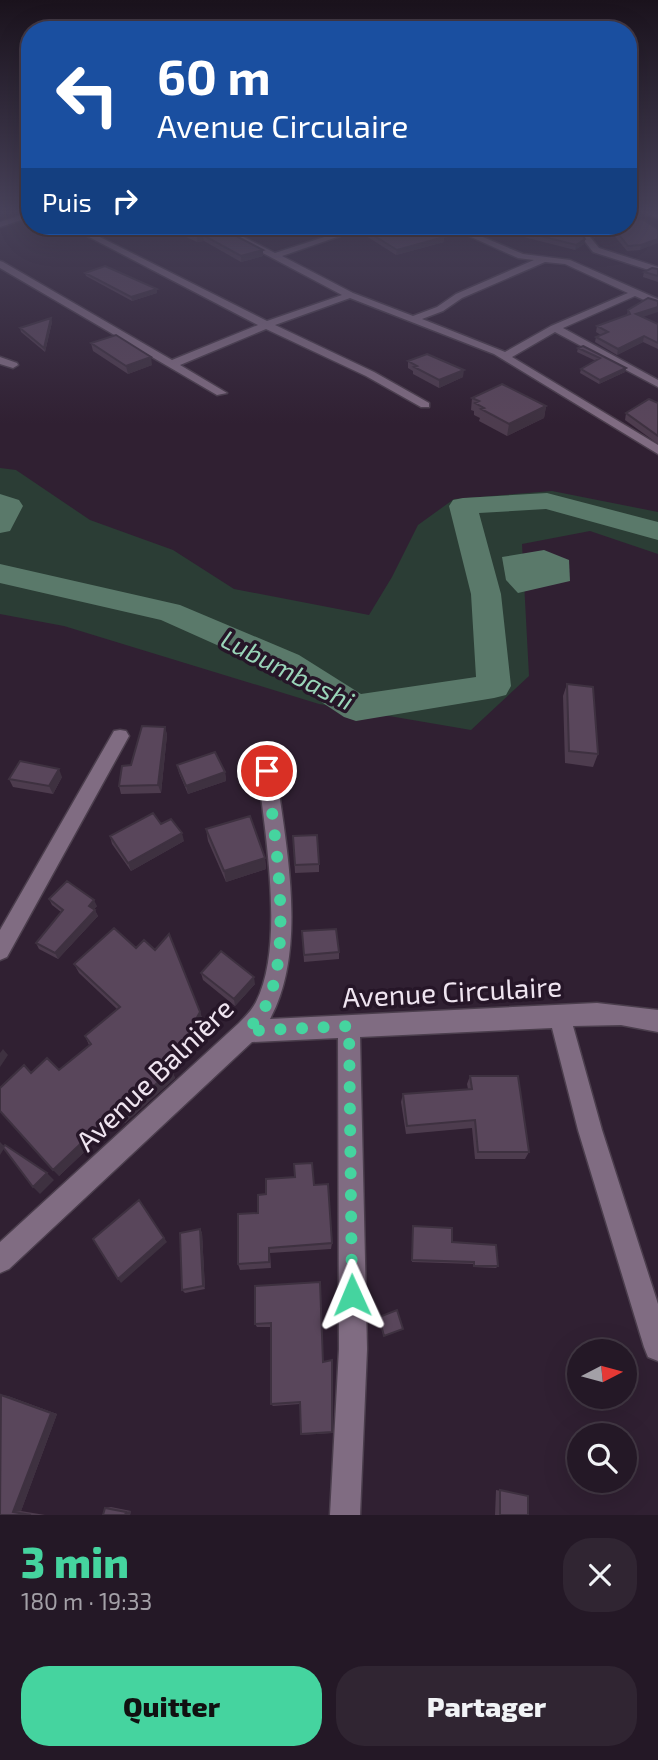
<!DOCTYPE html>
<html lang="fr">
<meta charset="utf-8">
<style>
:root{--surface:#241826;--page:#302532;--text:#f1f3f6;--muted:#a3a0a7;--line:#413743;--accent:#45d49f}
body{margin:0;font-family:"Exo 2",sans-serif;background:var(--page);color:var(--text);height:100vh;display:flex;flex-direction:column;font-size:26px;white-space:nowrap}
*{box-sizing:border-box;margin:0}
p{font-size:23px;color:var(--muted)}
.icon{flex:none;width:38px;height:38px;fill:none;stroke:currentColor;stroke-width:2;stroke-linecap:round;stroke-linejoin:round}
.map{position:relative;height:1515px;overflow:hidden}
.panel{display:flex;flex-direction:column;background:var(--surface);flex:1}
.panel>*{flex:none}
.guide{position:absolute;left:21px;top:21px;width:616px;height:214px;border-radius:28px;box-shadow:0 7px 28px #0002,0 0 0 2px var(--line);background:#1a4fa0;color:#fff;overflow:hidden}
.needle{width:46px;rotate:84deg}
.fabs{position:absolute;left:567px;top:1339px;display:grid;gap:14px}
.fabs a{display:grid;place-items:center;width:70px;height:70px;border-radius:50%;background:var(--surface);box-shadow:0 7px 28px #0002,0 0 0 2px var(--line);font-size:35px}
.pin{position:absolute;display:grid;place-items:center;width:60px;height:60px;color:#fff;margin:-30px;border:4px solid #fff;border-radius:50%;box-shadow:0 2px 7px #0007}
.me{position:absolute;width:77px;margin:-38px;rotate:359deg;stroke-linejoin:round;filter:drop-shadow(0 0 5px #0008)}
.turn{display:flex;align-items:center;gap:24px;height:147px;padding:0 21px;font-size:32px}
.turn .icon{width:91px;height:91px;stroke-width:2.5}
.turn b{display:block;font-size:49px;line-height:60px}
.then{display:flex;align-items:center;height:66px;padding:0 21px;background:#0003;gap:14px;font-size:26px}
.round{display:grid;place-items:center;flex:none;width:74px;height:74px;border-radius:28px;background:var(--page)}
.summary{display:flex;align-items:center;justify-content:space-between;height:119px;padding:0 21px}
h1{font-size:42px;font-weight:800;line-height:52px;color:var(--accent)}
.cta{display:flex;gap:14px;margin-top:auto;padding:14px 21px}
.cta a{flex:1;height:80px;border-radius:28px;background:var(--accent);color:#111;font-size:28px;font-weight:800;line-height:80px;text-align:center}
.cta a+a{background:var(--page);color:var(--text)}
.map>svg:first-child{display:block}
.green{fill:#2b3d35}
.water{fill:#5a796a}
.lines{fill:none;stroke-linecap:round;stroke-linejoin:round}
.river{fill:#5a796a;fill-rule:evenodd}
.street-casing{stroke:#4b3e4d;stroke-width:3}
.street{fill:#806c82;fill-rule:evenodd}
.wall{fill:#4d3c4e}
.shaded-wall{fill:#3e3140}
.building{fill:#59465b;stroke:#3e3140;stroke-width:2}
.route{stroke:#45d49f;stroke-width:12;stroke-dasharray:0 21.6}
.labels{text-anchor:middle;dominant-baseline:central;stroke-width:7;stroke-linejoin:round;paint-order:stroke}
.water-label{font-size:26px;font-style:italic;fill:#9ad5b9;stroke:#261628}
.near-street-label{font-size:28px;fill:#efe4f0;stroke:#261628}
</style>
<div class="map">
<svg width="658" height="1515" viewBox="0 0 658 1515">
<rect width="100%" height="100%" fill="#302032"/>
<path class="green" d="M 0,468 L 16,470 L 90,520 L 173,550 L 234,589 L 369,615 L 392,577 L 418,525 L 454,499 L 552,491 L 658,512 L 658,554 L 590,531 L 522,544 L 529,676 L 471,730 L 319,704 L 64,626 L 0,614 Z"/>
<path class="water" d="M 544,550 L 569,560 L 570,581 L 518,593 L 506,580 L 502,557 Z"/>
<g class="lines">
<path class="river" d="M 547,493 L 658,522 L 658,540 L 546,509 L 479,513 L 501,594 L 511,686 L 506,695 L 494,698 L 356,721 L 344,717 L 275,671 L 161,620 L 0,583 L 0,564 L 180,605 L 299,655 L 361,694 L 476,677 L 471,594 L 449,506 L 453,500 L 463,498 Z
M 0,494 L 19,500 L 23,506 L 10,531 L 0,533 Z"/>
<defs>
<path id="street" d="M 30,212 L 30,217 L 0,227 L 0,222 Z
M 646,212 L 658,213 L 658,218 L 647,214 Z
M 68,226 L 78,226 L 267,321 L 342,295 L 212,226 L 222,226 L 275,253 L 358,226 L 369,226 L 282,256 L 353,293 L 413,316 L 437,307 L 456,294 L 534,260 L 518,258 L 447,226 L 457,226 L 523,254 L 570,260 L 658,299 L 658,306 L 635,296 L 563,328 L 658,380 L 658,387 L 555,332 L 512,357 L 658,445 L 658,454 L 494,354 L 350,298 L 275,325 L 374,372 L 429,403 L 429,407 L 421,407 L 366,376 L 266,329 L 180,365 L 227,393 L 217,395 L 0,268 L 0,261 L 3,262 L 172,360 L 258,325 ZM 545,262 L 565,264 L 628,293 L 551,326 L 505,352 L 422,319 L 443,311 L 462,298 Z
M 573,226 L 581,226 L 599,248 L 658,267 L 658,273 L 593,252 Z
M 0,357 L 17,363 L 18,365 L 13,368 L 0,364 Z
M 120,730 L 126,731 L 129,736 L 7,957 L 0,960 L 0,930 L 114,731 Z
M 267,764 L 273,766 L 276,771 C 286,846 308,949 270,1019 L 597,1003 L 658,1010 L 658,1032 L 621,1025 L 573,1026 L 602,1130 L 658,1304 L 658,1361 L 648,1357 L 644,1347 L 578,1130 L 552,1028 L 360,1037 L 367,1349 L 360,1515 L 330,1515 L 339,1349 L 338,1038 L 252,1042 L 9,1269 L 0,1273 L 0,1242 L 239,1023 C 245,1017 252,1010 256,1002 C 285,946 265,833 258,771 L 261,766 Z"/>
</defs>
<use href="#street" class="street-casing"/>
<use href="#street" class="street"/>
</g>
<path class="wall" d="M 167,226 L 217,226 L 263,250 L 263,256 L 241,262 L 204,241 L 197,242 L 167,228 Z
M 583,226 L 628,226 L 658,229 L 640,250 L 627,251 L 608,228 L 594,238 Z
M 360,227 L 444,242 L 396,255 L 360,232 Z
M 525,232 L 585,239 L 584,244 L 575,250 L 524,237 Z
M 658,269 L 658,282 L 643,277 L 644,272 Z
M 85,273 L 157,293 L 132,301 L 86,276 Z
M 628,310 L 658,324 L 658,349 L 643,342 L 617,355 L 595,342 L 596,337 L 601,335 L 596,332 L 597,326 L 627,315 Z
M 52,322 L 45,352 L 21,332 L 20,328 Z
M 91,343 L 152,365 L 128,374 L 93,351 Z
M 578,348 L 626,368 L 625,372 L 599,384 L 580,373 L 581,369 L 596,361 L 577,352 Z
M 408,361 L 463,377 L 439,388 L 413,374 L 413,371 L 408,368 Z
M 472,398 L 546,406 L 544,418 L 507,436 L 479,421 L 480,418 L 474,415 L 474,411 L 471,410 Z
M 658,403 L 658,444 L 625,420 L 626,413 Z
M 567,684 L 598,754 L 593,767 L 565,763 L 563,696 Z
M 165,727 L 167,735 L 161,793 L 121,794 L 119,786 Z
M 177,765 L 225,772 L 226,781 L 188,794 L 179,773 Z
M 62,777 L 53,794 L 13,787 L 9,779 Z
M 161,824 L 184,841 L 131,871 L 112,844 L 110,836 Z
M 206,829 L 265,858 L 266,869 L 226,882 L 208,841 Z
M 293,836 L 319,864 L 319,872 L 295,873 Z
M 49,899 L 97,906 L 94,909 L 98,916 L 58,959 L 39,949 L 36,943 L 61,912 L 52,905 Z
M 302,931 L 339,952 L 339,959 L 304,962 Z
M 74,964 L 200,1012 L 203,1021 L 200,1025 L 203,1034 L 170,1068 L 175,1078 L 125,1123 L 120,1118 L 59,1176 L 31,1073 L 59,1070 L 89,1045 L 85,1036 L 117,1009 L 79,973 Z
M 201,973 L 255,984 L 235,1006 L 203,980 Z
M 470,1076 L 529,1152 L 525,1159 L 475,1159 L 472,1128 L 406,1134 L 401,1102 L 403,1094 L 468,1089 L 467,1084 Z
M 314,1185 L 332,1243 L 331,1249 L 270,1253 L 271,1268 L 240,1270 L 238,1264 L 266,1194 Z
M 413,1226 L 452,1242 L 498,1266 L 496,1268 L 473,1267 L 473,1264 L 412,1262 Z
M 200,1229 L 202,1233 L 205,1289 L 185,1293 L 182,1290 Z
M 255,1286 L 323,1362 L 332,1360 L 332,1433 L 301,1435 L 300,1404 L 273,1406 L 271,1404 L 271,1327 L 257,1327 L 255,1324 Z
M 1,1395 L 8,1396 L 57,1414 L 21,1511 L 45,1515 L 0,1515 Z
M 496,1490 L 528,1496 L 528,1515 L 495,1515 Z
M 111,1507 L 131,1511 L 130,1515 L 105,1508 Z"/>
<path class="shaded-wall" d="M 605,226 L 609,226 L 608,228 L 594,238 L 595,233 Z
M 203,235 L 204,241 L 197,242 L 197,236 Z
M 444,237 L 444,242 L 396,255 L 397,250 Z
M 585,239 L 584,244 L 575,250 L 576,245 Z
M 658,239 L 658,243 L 640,250 L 641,245 Z
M 263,250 L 263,256 L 241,262 L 241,256 Z
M 157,289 L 157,293 L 132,301 L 131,297 Z
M 658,307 L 658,312 L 634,320 L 636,314 Z
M 51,318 L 52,322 L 45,352 L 44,348 Z
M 644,336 L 643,342 L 617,355 L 618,349 Z
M 151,357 L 152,365 L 128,374 L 126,366 Z
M 626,368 L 625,372 L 599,384 L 600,380 Z
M 464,370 L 463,377 L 439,388 L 439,380 Z
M 546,406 L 544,418 L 507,436 L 509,424 Z
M 165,727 L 167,735 L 161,793 L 158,785 Z
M 59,769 L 62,777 L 53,794 L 49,786 Z
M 225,772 L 226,781 L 188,794 L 186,786 Z
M 182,833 L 184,841 L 131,871 L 128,863 Z
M 265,858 L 266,869 L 226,882 L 224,871 Z
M 94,900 L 97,906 L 92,912 L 89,906 Z
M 95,910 L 98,916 L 58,959 L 55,953 Z
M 254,977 L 255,984 L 235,1006 L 234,999 Z
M 200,1012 L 203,1021 L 199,1026 L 200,1025 L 203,1034 L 168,1070 L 165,1062 Z
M 3,1049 L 8,1055 L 0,1067 L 0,1053 Z
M 172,1070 L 175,1078 L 125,1123 L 120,1116 Z
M 116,1110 L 120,1118 L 59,1176 L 53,1170 Z
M 0,1142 L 5,1147 L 0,1155 Z
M 47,1173 L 54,1180 L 40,1194 L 33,1187 Z
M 139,1200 L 167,1242 L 121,1283 L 118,1279 Z
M 200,1229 L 202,1233 L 205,1289 L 203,1286 Z
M 1,1395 L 8,1396 L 57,1414 L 21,1511 L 13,1512 Z
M 131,1511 L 130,1515 L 125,1515 L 126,1512 Z"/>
<path class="building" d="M 642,219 L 658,229 L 658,239 L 641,245 L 628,246 L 612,226 L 628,226 L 628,220 Z
M 175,226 L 217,226 L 263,250 L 241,256 L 203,235 L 197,236 Z
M 365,226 L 415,226 L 444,237 L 397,250 L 360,227 Z
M 536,226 L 575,226 L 585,239 L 576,245 L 525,232 Z
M 589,226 L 605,226 L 595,233 Z
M 105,266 L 157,289 L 131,297 L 85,273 Z
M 652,268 L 658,269 L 658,276 L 644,272 Z
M 648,298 L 658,301 L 658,307 L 636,314 L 658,324 L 658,343 L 644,336 L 618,349 L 596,337 L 608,332 L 597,326 L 630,314 L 628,310 Z
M 51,318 L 44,348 L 20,328 Z
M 116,335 L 151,357 L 126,366 L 91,343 Z
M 583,346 L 626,368 L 600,380 L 581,369 L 600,358 L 578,348 Z
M 427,354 L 464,370 L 439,380 L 414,367 L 417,366 L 408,361 Z
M 502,384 L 546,406 L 509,424 L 481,409 L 484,408 L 475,403 L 479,401 L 472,398 Z
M 649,399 L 658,403 L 658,436 L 626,413 Z
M 567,684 L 593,687 L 598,754 L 569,751 Z
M 142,726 L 165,727 L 158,785 L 119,786 L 122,766 L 131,765 Z
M 215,752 L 225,772 L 186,786 L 177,765 Z
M 20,761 L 59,769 L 49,786 L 9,779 Z
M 153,813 L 161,824 L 171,819 L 182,833 L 128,863 L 110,836 Z
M 250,816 L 265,858 L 224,871 L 206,829 Z
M 317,835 L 319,864 L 295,865 L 293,836 Z
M 67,881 L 94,900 L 89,906 L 95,910 L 55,953 L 36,943 L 63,910 L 49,899 Z
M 114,928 L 136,948 L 144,940 L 155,950 L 169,934 L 200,1012 L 195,1021 L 200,1025 L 165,1062 L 172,1070 L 120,1116 L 116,1110 L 53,1170 L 0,1111 L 0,1088 L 24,1065 L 31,1073 L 47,1058 L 59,1070 L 91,1044 L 85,1036 L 120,1007 L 74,964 Z
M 336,929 L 339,952 L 304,955 L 302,931 Z
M 221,951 L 254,977 L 234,999 L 201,973 Z
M 470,1076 L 518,1076 L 529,1152 L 478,1152 L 475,1120 L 407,1126 L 403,1094 L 472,1089 Z
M 5,1145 L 47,1173 L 33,1187 L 3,1147 Z
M 312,1163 L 314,1185 L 328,1184 L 332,1243 L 269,1248 L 269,1262 L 238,1264 L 238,1214 L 258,1213 L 258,1195 L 266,1194 L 266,1179 L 295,1177 L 294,1164 Z
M 139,1200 L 164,1238 L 118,1279 L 93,1239 Z
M 413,1226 L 452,1228 L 452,1242 L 496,1245 L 498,1266 L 474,1266 L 474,1262 L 412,1260 Z
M 200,1229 L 203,1286 L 182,1290 L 180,1233 Z
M 320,1282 L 323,1362 L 332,1360 L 332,1432 L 301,1434 L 300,1402 L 271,1404 L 271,1323 L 255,1324 L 255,1286 Z
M 397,1310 L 403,1329 L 384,1336 L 379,1317 Z
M 1,1395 L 51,1413 L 13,1512 L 31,1515 L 0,1515 Z
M 500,1490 L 528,1496 L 528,1515 L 500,1515 Z
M 105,1508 L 126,1512 L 125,1515 L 103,1515 Z"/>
<linearGradient id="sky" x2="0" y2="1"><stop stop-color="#1a121c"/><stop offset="0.5" stop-color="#48425a"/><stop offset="1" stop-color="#48425a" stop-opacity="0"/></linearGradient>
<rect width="658" height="424" fill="url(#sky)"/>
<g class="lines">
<path class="route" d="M 267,771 C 274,834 295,953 264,1009 C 259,1017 253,1024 247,1031 L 349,1026 L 352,1295"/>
</g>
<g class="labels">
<g class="water-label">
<text transform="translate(288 669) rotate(27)">Lubumbashi</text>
</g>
<g class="near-street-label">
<text transform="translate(452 991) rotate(-3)">Avenue Circulaire</text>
<text transform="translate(154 1074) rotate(-44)">Avenue Balnière</text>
</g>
</g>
</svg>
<div class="fabs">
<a><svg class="needle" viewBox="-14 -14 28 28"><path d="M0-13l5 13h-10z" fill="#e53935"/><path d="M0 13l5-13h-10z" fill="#a3a0a7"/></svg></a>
<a><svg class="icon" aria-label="search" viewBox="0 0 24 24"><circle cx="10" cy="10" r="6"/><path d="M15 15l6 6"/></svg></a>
</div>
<div class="pin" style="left:267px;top:771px;background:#d93025"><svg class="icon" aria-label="arrive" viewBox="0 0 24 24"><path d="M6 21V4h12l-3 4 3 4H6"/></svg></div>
<svg class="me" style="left:352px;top:1295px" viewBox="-20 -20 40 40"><path d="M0-17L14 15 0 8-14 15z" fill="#45d49f" stroke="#fff" stroke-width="4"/></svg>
<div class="guide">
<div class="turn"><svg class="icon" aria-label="left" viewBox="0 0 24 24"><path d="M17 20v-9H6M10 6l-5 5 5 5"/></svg><div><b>60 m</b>Avenue Circulaire</div></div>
<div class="then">Puis<svg class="icon" aria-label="right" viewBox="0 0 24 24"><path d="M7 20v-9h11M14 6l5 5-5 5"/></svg></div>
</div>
</div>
<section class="panel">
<div class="summary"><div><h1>3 min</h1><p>180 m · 19:33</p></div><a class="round"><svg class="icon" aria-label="close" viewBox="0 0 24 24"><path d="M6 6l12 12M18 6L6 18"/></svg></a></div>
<div class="cta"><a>Quitter</a><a>Partager</a></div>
</section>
